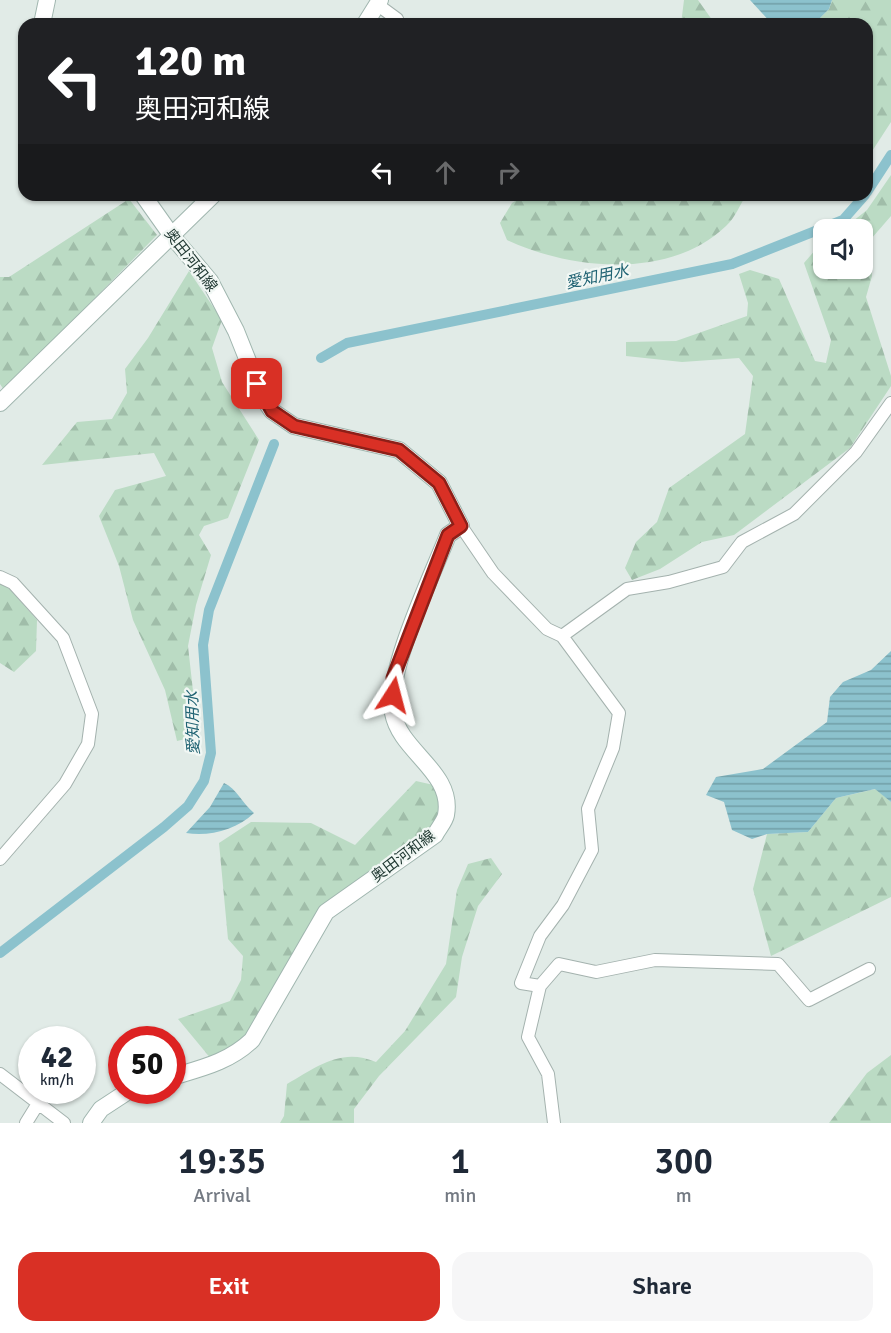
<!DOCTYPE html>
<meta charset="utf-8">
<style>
:root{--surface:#fff;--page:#f6f6f7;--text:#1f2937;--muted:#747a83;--accent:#d93025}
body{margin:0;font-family:Signika,"Noto Sans JP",sans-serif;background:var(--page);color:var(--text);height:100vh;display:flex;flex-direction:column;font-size:22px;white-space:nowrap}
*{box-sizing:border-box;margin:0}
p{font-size:20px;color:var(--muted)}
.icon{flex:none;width:33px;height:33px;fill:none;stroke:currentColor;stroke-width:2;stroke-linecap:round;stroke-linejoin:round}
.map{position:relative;height:1123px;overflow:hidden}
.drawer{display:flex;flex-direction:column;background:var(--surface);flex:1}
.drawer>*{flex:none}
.hud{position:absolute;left:18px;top:18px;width:855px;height:183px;border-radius:18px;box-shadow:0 2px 4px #0004;background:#202124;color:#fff;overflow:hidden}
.fabs{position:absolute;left:813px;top:219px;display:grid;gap:12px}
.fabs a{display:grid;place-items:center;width:60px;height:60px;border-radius:12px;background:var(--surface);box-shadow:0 2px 4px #0004;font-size:30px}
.speed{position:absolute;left:18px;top:1026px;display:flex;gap:12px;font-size:30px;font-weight:700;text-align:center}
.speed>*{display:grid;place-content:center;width:78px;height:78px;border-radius:50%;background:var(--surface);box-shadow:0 2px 4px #0004;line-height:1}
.speed small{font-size:15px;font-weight:400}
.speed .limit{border:9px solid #d22;background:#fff;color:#111}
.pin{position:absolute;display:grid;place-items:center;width:51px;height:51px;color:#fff;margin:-26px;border-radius:12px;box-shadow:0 3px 9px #0006}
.me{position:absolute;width:66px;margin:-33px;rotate:9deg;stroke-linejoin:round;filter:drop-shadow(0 0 4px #0008)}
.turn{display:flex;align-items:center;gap:21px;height:126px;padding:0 18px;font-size:27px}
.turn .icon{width:78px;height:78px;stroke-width:2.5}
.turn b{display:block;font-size:42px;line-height:51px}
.lanes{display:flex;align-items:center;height:57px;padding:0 18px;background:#0003;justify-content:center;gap:30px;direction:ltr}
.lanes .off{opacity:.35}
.eta{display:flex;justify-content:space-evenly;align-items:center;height:102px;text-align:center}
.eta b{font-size:36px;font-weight:600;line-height:42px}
.action{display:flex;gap:12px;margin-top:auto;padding:12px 18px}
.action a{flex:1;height:69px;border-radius:18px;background:var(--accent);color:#fff;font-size:24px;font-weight:600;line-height:69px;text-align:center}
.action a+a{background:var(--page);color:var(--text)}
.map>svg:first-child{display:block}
.forest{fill:url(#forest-firs)}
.water{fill:url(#water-rules)}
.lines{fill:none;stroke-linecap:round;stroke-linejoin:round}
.canal{stroke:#8cc2cd;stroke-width:10}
.street-casing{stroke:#a4b2ae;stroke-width:14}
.secondary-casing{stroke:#a0b6af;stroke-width:18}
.street{stroke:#fff;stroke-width:12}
.secondary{stroke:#fff;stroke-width:16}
.route-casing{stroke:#8d1f18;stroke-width:15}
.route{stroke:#d93025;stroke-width:10}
.labels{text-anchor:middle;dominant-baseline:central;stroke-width:4.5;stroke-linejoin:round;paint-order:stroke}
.street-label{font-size:15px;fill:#223a34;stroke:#f1f7f4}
.water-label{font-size:16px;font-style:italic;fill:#206373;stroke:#f1f7f4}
</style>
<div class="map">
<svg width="891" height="1123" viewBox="0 0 891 1123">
<defs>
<pattern id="forest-firs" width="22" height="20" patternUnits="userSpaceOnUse" patternTransform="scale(1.5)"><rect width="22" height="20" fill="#bbdbc4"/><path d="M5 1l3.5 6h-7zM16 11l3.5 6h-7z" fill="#a0bda9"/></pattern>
<pattern id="water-rules" width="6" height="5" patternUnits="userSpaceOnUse" patternTransform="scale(1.5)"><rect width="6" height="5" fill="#8cc2cd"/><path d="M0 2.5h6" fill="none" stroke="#729fa7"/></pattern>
</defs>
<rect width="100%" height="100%" fill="#e1ebe7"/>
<path class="forest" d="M 684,0 L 698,0 L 715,24 L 681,24 Z
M 832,0 L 891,0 L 891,122 L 867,159 L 867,24 L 814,24 L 829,9 Z
M 891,175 L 891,216 L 871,239 L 872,276 L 866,297 L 891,376 L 891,386 L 850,448 L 734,535 L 702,542 L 660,569 L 632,580 L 625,568 L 636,542 L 657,522 L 669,488 L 745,434 L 753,376 L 739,358 L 682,362 L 626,356 L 626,342 L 676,341 L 747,316 L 748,303 L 739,274 L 750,270 L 779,279 L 815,361 L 826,363 L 831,340 L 804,263 L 823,241 L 824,268 L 862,268 L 862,230 L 843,229 L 867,210 Z
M 525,195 L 746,195 C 740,205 735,218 726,226 C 670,280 571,270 507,240 L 500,223 L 512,203 Z
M 129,199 L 157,235 L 4,390 L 0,384 L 0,277 L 9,277 Z
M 189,271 L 222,320 L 212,348 L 222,382 L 259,440 L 228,518 L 204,526 L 199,535 L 211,555 L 196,605 L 188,646 L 198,736 L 177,741 L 165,690 L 133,620 L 119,566 L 99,516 L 115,490 L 166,476 L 154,453 L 42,465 L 77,422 L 112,419 L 127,393 L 125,369 L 148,338 Z
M 0,583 L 8,587 L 37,620 L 36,651 L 14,672 L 0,663 Z
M 416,781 L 438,786 L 441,810 L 429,833 L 324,907 L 250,1037 L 212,1060 L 178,1019 L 230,1001 L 241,980 L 243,956 L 228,939 L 219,843 L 251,822 L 311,823 L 355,845 Z
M 876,789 L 891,802 L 891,897 L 771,956 L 753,889 L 767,834 L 808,832 L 836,798 Z
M 491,858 L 502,874 L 478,906 L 462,957 L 456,997 L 379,1076 L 354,1109 L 354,1123 L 280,1123 L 284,1116 L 287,1084 C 317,1067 341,1047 376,1062 L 405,1031 L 446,964 L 457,890 L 468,864 Z
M 891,1055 L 891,1123 L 829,1123 L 867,1073 Z"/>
<path class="water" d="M 750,0 L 832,0 L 829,9 L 814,24 L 772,24 Z
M 891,651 L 891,802 L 875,789 L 836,798 L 808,832 L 767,834 L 752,839 L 732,830 L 724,802 L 706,795 L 716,777 L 763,769 L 827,722 L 830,697 L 843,682 L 871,670 Z
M 224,783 C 237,789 242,803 254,813 C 236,830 209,837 186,833 L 210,807 Z"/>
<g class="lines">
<path class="canal" d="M 867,192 L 891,155
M 321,358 L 347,343 L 732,264 L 843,220 L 865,195
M 0,953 L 164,827 L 188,806 L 204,781 L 211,753 L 203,645 L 209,610 L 274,444"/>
<defs>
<path id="street" d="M 378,5 L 397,19 L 399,24
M 461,526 L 493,573 L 547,629 L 562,636 L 619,713 L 613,748 L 588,809 L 592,850 L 563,905 L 540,936 L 521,983 L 540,986
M 0,577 L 13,583 L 63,638 L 92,714 L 88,744 L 65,784 L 0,859
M 562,636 L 627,589 L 669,582 L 723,567 L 742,542 L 794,514 L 856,452 L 891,403
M 0,1074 L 64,1123
M 26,1123 L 39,1102
M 554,1123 L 548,1074 L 528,1037 L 540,986 L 559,964 L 596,972 L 655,960 L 778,964 L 809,1000 L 869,969"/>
<path id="secondary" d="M 42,24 L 47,0
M 365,24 L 380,0
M 143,195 L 172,236 L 210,281 L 236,331 L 262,396 L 272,411 L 294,426 L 399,450 L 439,483 L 461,526 L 448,535 C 432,576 385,673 393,713 C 400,752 454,772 446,815 C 445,821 438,829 435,835 L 326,912 L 252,1040 C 229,1062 202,1068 172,1077
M 0,403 L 213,195
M 91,1123 L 101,1109 L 130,1090"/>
</defs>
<use href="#street" class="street-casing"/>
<use href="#secondary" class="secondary-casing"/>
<use href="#street" class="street"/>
<use href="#secondary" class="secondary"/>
</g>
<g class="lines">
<defs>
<path id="route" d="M 257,384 L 272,411 L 294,426 L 399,450 L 439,483 L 461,526 L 448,535 L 393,678 L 393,695"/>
</defs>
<use href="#route" class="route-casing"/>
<use href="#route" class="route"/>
</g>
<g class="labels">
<g class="street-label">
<text transform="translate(191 260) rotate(52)">奥田河和線</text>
<text transform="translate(403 856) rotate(-37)">奥田河和線</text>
</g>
<g class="water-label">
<text transform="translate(597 277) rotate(-12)">愛知用水</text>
<text transform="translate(193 723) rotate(-92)">愛知用水</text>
</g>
</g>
</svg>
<div class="fabs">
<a><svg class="icon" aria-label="sound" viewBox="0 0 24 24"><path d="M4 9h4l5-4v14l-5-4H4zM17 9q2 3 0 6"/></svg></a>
</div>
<div class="speed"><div>42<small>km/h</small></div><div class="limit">50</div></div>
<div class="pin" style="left:257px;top:384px;background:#d93025"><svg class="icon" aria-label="arrive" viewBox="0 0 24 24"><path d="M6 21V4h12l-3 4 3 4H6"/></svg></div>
<svg class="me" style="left:393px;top:695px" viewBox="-20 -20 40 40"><path d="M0-17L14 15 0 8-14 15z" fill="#d93025" stroke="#fff" stroke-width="4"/></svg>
<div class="hud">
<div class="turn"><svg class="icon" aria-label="left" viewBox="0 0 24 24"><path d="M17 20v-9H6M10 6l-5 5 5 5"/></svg><div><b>120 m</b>奥田河和線</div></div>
<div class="lanes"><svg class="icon" aria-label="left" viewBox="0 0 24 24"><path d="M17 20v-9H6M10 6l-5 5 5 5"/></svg><svg class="icon off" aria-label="ahead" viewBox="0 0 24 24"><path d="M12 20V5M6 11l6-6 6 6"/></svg><svg class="icon off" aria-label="right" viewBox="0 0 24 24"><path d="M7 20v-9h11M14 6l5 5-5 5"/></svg></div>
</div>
</div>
<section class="drawer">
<div class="eta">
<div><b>19:35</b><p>Arrival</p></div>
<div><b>1</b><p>min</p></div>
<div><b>300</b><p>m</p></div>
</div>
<div class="action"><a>Exit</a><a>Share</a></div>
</section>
